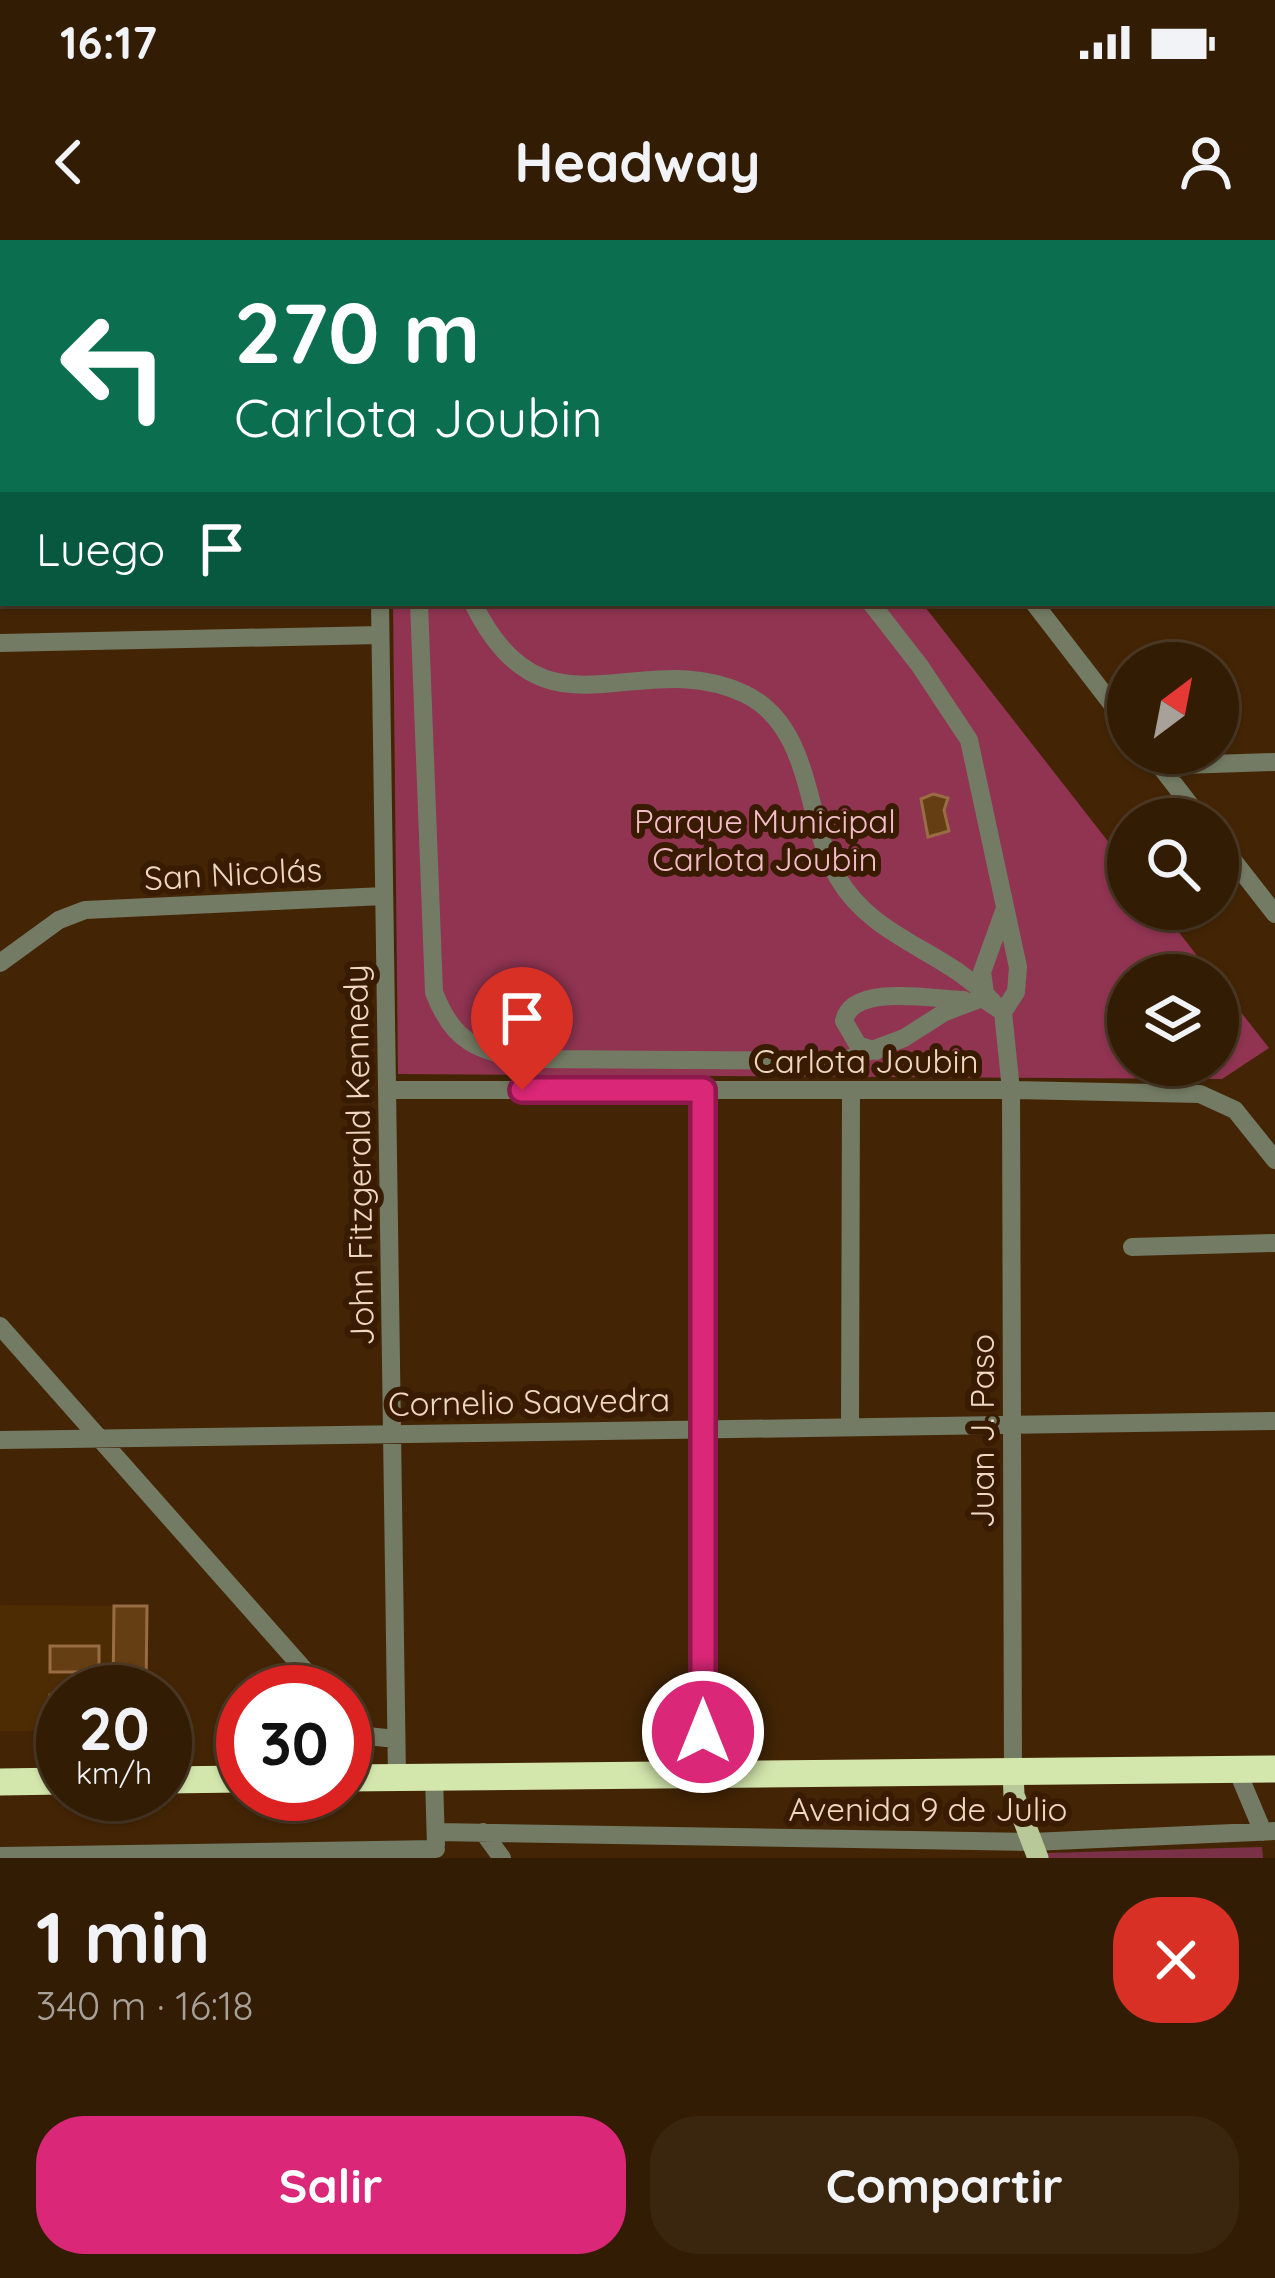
<!DOCTYPE html>
<html lang="es">
<meta charset="utf-8">
<style>
:root{--surface:#321c04;--page:#3a250e;--text:#f1f3f6;--muted:#a8a19a;--line:#4d3a26;--accent:#db2777}
body{margin:0;font-family:Quicksand,sans-serif;background:var(--page);color:var(--text);height:100vh;display:flex;flex-direction:column;font-size:45px;white-space:nowrap}
*{box-sizing:border-box;margin:0}
p{font-size:39px;color:var(--muted)}
.icon{flex:none;width:66px;height:66px;fill:none;stroke:currentColor;stroke-width:2;stroke-linecap:round;stroke-linejoin:round}
.map{position:relative;height:1618px;overflow:hidden}
.panel{display:flex;flex-direction:column;background:var(--surface);flex:1}
.panel>*{flex:none}
.guide{position:absolute;left:0px;top:0px;width:1275px;height:366px;box-shadow:0 3px 9px #0004,0 0 0 3px var(--line);background:#0b6e4f;color:#fff;overflow:hidden}
.needle{width:78px;rotate:32deg}
.fabs{position:absolute;left:1107px;top:402px;display:grid;gap:24px}
.fabs a{display:grid;place-items:center;width:132px;height:132px;border-radius:50%;background:var(--surface);box-shadow:0 3px 9px #0004,0 0 0 3px var(--line);font-size:60px}
.speed{position:absolute;left:36px;top:1425px;display:flex;gap:24px;font-size:60px;font-weight:700;text-align:center}
.speed>*{display:grid;place-content:center;width:156px;height:156px;border-radius:50%;background:var(--surface);box-shadow:0 3px 9px #0004,0 0 0 3px var(--line);line-height:1}
.speed small{font-size:30px;font-weight:400}
.speed .limit{border:18px solid #d22;background:#fff;color:#111}
.pin{position:absolute;display:grid;place-items:center;width:102px;height:102px;color:#fff;margin:-123px -51px;border-radius:50% 50% 50% 0;rotate:-45deg;box-shadow:0 0 12px #0007}
.pin .icon{rotate:45deg}
.me{position:absolute;width:132px;margin:-66px;rotate:0deg;stroke-linejoin:round;filter:drop-shadow(0 0 9px #0008)}
.turn{display:flex;align-items:center;gap:42px;height:252px;padding:0 36px;font-size:54px}
.turn .icon{width:156px;height:156px;stroke-width:2.5}
.turn b{display:block;font-size:84px;line-height:102px}
.then{display:flex;align-items:center;height:114px;padding:0 36px;background:#0003;gap:24px;font-size:45px}
.round{display:grid;place-items:center;flex:none;width:126px;height:126px;border-radius:48px;background:var(--page)}
.overview{display:flex;align-items:center;justify-content:space-between;height:204px;padding:0 36px}
h1{font-size:72px;font-weight:700;line-height:90px}
.primary-button{display:flex;gap:24px;margin-top:auto;padding:24px 36px}
.primary-button a{flex:1;height:138px;border-radius:48px;background:var(--accent);color:#fff;font-size:48px;font-weight:700;line-height:138px;text-align:center}
.primary-button a+a{background:var(--page);color:var(--text)}
.status{display:flex;justify-content:space-between;align-items:center;height:84px;padding:0 60px;background:var(--surface);direction:ltr}
.status svg{height:33px;fill:currentColor}
header{display:flex;justify-content:space-between;align-items:center;height:156px;padding:0 36px;background:var(--surface);font-size:54px;font-weight:700}
.map>svg:first-child{display:block}
.built{fill:#4d2b03}
.green{fill:#7a3147}
.forest{fill:#903452}
.building{fill:#663e14;stroke:#986d44;stroke-width:3}
.lines{fill:none;stroke-linecap:round;stroke-linejoin:round}
.minor{stroke:#737b64;stroke-width:18}
.major{stroke:#b8c899;stroke-width:21}
.highway{stroke:#d3e7ad;stroke-width:27}
.route-casing{stroke:#8e194d;stroke-width:30}
.route{stroke:#db2777;stroke-width:21}
.labels{text-anchor:middle;dominant-baseline:central;stroke-width:12;stroke-linejoin:round;paint-order:stroke}
.park-label{font-size:33px;fill:#f2bcc9;stroke:#381b00}
.street-label{font-size:33px;fill:#efd7c2;stroke:#381b00}
</style>
<div class="status"><b>16:17</b><svg viewBox="0 0 49 12"><path d="M0 12V9h3v3zM5 12V6h3v6zM10 12V3h3v9zM15 12V0h3v12zM26 1h20v11H26zM47 4h2v5h-2z"/></svg></div>
<header><svg class="icon" aria-label="back" viewBox="0 0 24 24"><path d="M15 5l-7 7 7 7"/></svg>Headway<svg class="icon" aria-label="person" viewBox="0 0 24 24"><circle cx="12" cy="8" r="4"/><path d="M4 21q1-7 8-7t8 7"/></svg></header>
<div class="map">
<svg width="1275" height="1618" viewBox="0 0 1275 1618">
<rect width="100%" height="100%" fill="#432505"/>
<path class="built" d="M 0,1365 L 147,1366 L 146,1452 L 63,1452 L 63,1491 L 0,1491 Z"/>
<path class="green" d="M 1262,1607 L 1263,1618 L 1048,1618 L 1047,1613 Z"/>
<path class="forest" d="M 393,363 L 922,363 L 1128,627 L 1128,669 L 1161,669 L 1212,735 L 1128,735 L 1128,825 L 1218,825 L 1218,743 L 1269,808 L 1222,839 L 398,834 Z"/>
<path class="building" d="M 933,554 L 948,558 L 944,570 L 949,591 L 928,597 L 921,559 Z
M 114,1366 L 147,1366 L 146,1452 L 113,1452 Z
M 50,1406 L 99,1406 L 99,1432 L 50,1432 Z
M 50,1455 L 63,1455 L 63,1491 L 50,1491 Z"/>
<g class="lines">
<path class="minor" d="M 375,0 L 375,3
M 405,0 L 405,3
M 588,0 L 590,3
M 0,2 L 107,0
M 436,3 L 438,0
M 0,199 L 3,199
M 380,363 L 397,1538
M 419,363 L 434,752 C 453,803 478,812 530,819 L 843,821 L 904,798 L 945,772 L 982,758 L 1003,772
M 473,363 C 544,510 638,403 745,454 C 814,488 804,580 838,638 C 874,700 948,711 993,762
M 871,363 L 920,426 L 969,500 L 1018,727 L 1016,752 L 1003,772 L 1011,850 L 1013,1532
M 1034,363 L 1128,485
M 0,403 L 380,395
M 1150,513 L 1201,579
M 1167,535 L 1182,525 L 1275,522
M 1218,601 L 1275,674
M 0,723 L 59,680 L 85,670 L 384,656
M 985,753 L 982,732 L 1004,671
M 876,811 L 858,805 L 844,781 C 852,743 932,759 964,760
M 387,850 L 1011,850 L 1200,854 L 1235,870 L 1275,920
M 1132,1007 L 1275,1003
M 0,1086 L 324,1452
M 850,1186 L 851,850
M 0,1200 L 1275,1181
M 345,1476 L 367,1496 L 396,1499
M 1237,1530 L 1263,1592
M 703,1535 L 703,850
M 434,1537 L 436,1605
M 436,1592 L 1032,1602 L 1275,1591
M 483,1592 L 502,1618
M 0,1616 L 436,1609"/>
<path class="major" d="M 1013,1532 L 1014,1555 L 1038,1618"/>
<path class="highway" d="M 345,1538 L 1275,1529
M 165,1540 L 243,1539
M 0,1542 L 63,1541"/>
</g>
<g class="lines">
<defs>
<path id="route" d="M 522,850 L 703,850 L 703,1492"/>
</defs>
<use href="#route" class="route-casing"/>
<use href="#route" class="route"/>
</g>
<g class="labels">
<g class="park-label">
<text x="765" y="580">Parque Municipal<tspan x="765" dy="38">Carlota Joubin</tspan></text>
</g>
<g class="street-label">
<text transform="translate(233 633) rotate(-3)">San Nicolás</text>
<text x="866" y="820">Carlota Joubin</text>
<text transform="translate(358 915) rotate(-91)">John Fitzgerald Kennedy</text>
<text transform="translate(529 1161) rotate(-1)">Cornelio Saavedra</text>
<text transform="translate(981 1191) rotate(-90)">Juan J. Paso</text>
<text x="928" y="1568">Avenida 9 de Julio</text>
</g>
</g>
</svg>
<div class="fabs">
<a><svg class="needle" viewBox="-14 -14 28 28"><path d="M0-13l5 13h-10z" fill="#e53935"/><path d="M0 13l5-13h-10z" fill="#a8a19a"/></svg></a>
<a><svg class="icon" aria-label="search" viewBox="0 0 24 24"><circle cx="10" cy="10" r="6"/><path d="M15 15l6 6"/></svg></a>
<a><svg class="icon" aria-label="layers" viewBox="0 0 24 24"><path d="M12 4l9 5-9 5-9-5zM3 14l9 5 9-5"/></svg></a>
</div>
<div class="speed"><div>20<small>km/h</small></div><div class="limit">30</div></div>
<div class="pin" style="left:522px;top:850px;background:#d93025"><svg class="icon" aria-label="arrive" viewBox="0 0 24 24"><path d="M6 21V4h12l-3 4 3 4H6"/></svg></div>
<svg class="me" style="left:703px;top:1492px" viewBox="-20 -20 40 40"><circle r="17" fill="#db2777" stroke="#fff" stroke-width="3"/><path d="M0-11L8 9 0 5-8 9z" fill="#fff"/></svg>
<div class="guide">
<div class="turn"><svg class="icon" aria-label="left" viewBox="0 0 24 24"><path d="M17 20v-9H6M10 6l-5 5 5 5"/></svg><div><b>270 m</b>Carlota Joubin</div></div>
<div class="then">Luego<svg class="icon" aria-label="arrive" viewBox="0 0 24 24"><path d="M6 21V4h12l-3 4 3 4H6"/></svg></div>
</div>
</div>
<section class="panel">
<div class="overview"><div><h1>1 min</h1><p>340 m · 16:18</p></div><a class="round" style="background:#d93025;color:#fff"><svg class="icon" aria-label="close" viewBox="0 0 24 24"><path d="M6 6l12 12M18 6L6 18"/></svg></a></div>
<div class="primary-button"><a>Salir</a><a>Compartir</a></div>
</section>
